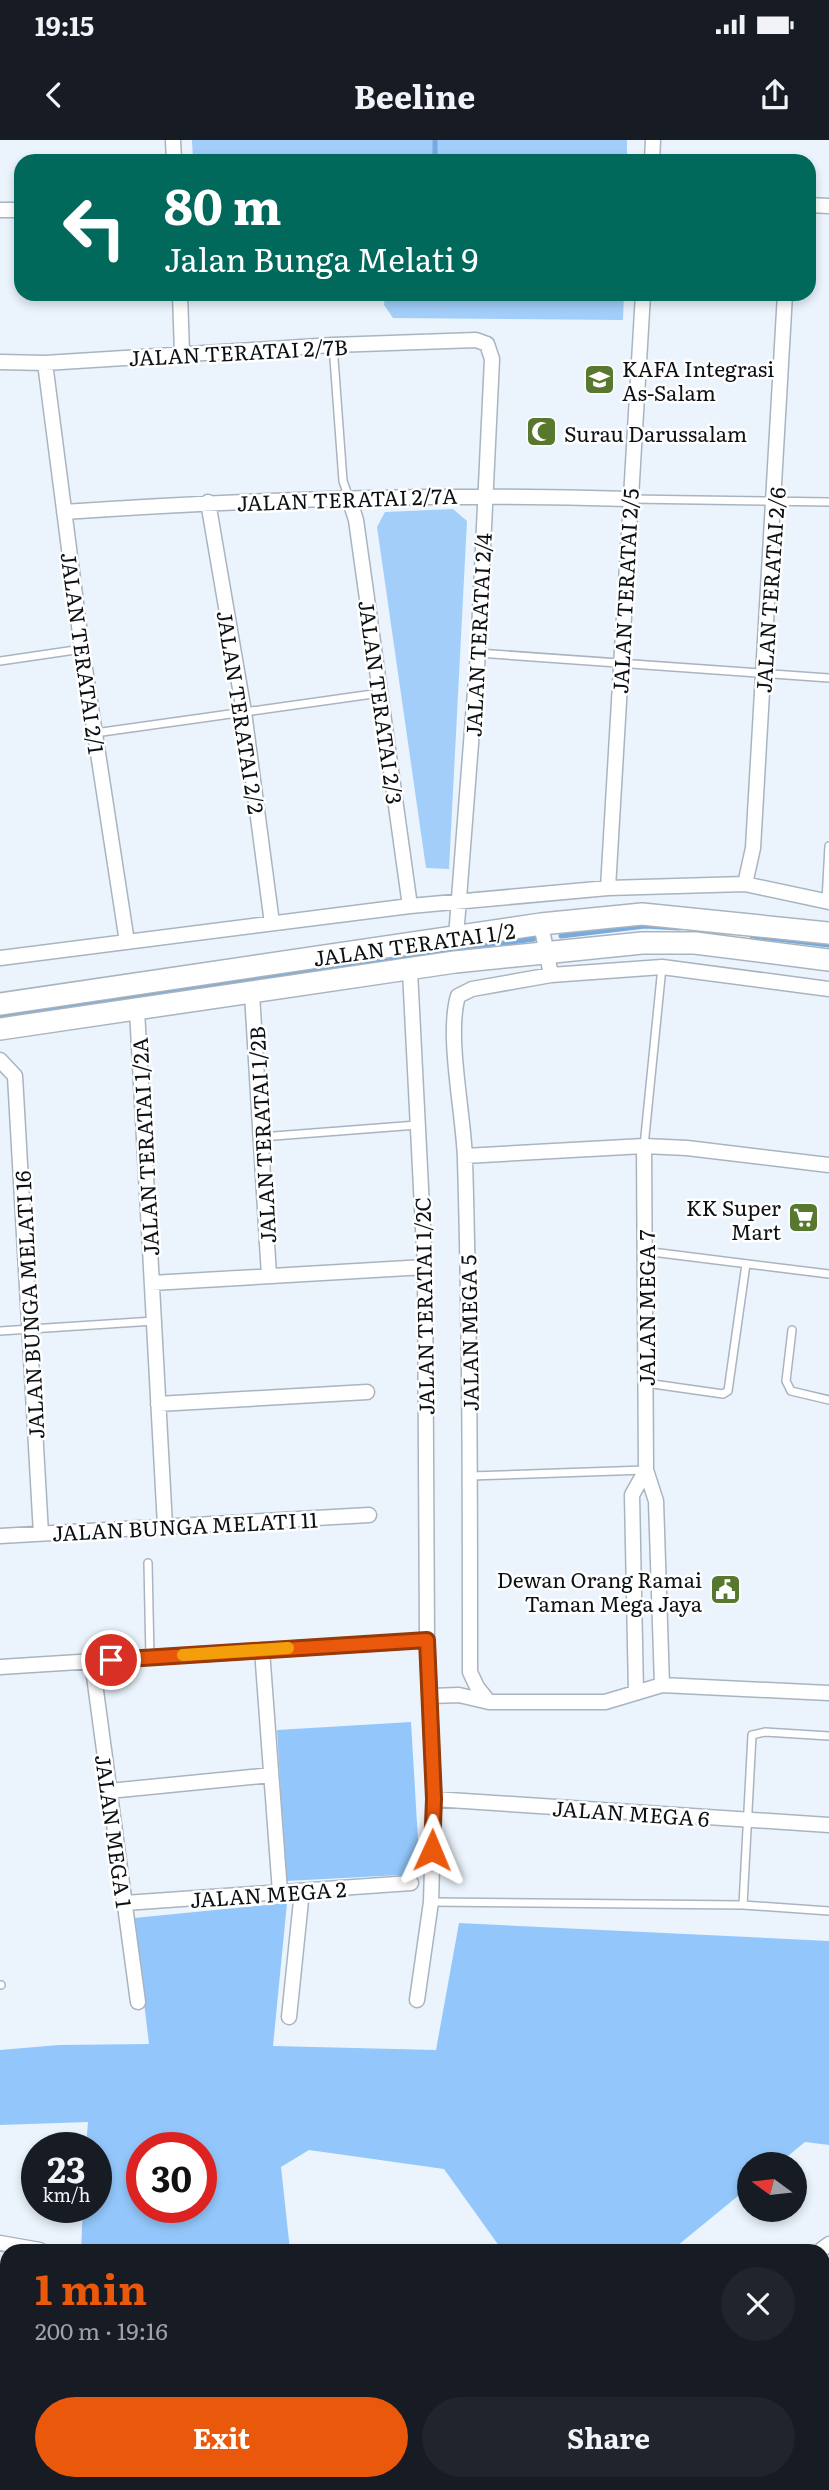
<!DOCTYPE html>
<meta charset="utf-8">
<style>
:root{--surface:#171b24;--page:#20242c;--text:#f1f3f6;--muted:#9ea1a6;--accent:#ea580c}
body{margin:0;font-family:Literata,serif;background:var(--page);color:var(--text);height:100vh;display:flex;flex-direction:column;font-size:26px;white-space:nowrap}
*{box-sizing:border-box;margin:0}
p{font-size:23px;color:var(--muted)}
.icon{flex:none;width:38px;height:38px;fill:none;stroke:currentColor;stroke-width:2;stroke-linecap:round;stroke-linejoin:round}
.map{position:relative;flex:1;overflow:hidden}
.panel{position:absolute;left:0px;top:2104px;width:830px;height:247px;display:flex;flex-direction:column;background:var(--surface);border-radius:21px 21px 0 0;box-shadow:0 4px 10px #0003}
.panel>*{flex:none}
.top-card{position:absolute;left:14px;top:14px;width:802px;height:147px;border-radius:21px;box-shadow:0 4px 10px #0003;background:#00695c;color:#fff;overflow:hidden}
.needle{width:46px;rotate:285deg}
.fabs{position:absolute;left:737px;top:2012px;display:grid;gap:14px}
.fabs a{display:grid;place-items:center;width:70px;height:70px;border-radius:50%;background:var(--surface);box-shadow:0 4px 10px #0003;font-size:35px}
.speed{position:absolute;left:21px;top:1992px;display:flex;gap:14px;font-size:35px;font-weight:700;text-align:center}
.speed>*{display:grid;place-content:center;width:91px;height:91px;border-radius:50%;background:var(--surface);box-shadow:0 4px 10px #0003;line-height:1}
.speed small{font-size:18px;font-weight:400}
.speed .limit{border:10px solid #d22;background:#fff;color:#111}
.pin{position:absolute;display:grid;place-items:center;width:60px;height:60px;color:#fff;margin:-30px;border:4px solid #fff;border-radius:50%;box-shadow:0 2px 7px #0007}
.me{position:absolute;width:77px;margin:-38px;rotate:1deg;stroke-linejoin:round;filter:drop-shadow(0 0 5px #0008)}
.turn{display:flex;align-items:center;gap:24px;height:147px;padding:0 35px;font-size:32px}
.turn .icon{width:91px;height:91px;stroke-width:2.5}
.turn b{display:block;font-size:49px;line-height:60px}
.round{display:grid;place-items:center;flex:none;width:74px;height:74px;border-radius:37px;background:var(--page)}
.headline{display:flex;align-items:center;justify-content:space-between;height:119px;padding:0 35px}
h1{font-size:42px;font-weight:700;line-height:52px;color:var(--accent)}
.action{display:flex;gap:14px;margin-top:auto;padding:14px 35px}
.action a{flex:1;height:80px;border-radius:42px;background:var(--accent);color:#fff;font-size:28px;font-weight:700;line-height:80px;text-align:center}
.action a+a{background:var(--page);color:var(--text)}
.status{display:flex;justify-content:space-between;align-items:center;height:49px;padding:0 35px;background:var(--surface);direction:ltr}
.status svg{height:19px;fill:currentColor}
header{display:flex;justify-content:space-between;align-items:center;height:91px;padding:0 35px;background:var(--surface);font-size:32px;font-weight:700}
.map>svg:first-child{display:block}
.green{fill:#a3cefa}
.forest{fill:#93c7fb;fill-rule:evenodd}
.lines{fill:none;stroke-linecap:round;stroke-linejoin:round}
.stream{stroke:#7ad;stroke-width:5}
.lane-casing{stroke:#aab4bf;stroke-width:10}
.street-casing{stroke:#aab4bf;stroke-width:17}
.secondary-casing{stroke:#aab4bf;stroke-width:24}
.lane{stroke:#fff;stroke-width:7}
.street{stroke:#fff;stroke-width:14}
.secondary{stroke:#fff;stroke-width:21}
.route-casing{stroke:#983908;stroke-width:18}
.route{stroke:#ea580c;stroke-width:12}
.slow{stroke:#f59e0b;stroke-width:12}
.labels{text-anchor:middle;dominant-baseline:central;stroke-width:5;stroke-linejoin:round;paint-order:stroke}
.street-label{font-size:21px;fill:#0d1114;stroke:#fff}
.poi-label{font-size:21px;fill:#0d1114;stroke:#fff;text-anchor:start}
</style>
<div class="status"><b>19:15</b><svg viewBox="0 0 49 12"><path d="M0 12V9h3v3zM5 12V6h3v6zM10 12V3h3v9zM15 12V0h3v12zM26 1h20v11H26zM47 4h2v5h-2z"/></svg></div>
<header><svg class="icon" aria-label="back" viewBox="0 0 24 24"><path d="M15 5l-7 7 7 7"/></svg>Beeline<svg class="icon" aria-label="share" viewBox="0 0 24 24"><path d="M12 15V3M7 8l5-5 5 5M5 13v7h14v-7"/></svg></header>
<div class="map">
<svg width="829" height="2350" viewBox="0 0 829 2350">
<rect width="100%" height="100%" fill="#ebf4fd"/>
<path class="green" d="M 192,0 L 627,0 L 627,21 L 193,21 Z
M 385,154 L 624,154 L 623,180 L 393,178 L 384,165 Z
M 453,369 L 467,381 L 449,729 L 426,728 L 377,387 L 385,372 Z"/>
<path class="forest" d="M 411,1582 L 420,1734 L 286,1741 L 277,1590 Z
M 287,1763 L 273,1906 L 436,1910 L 459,1783 L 829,1801 L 829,2005 L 805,2002 L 777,2025 L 749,2025 L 749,2047 L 672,2110 L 502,2110 L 444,2029 L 309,2010 L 281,2027 L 290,2110 L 81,2110 L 83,2067 L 96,2067 L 96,2007 L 86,2007 L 88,1982 L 0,1985 L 0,1910 L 59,1905 L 149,1904 L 134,1778 ZM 142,2007 L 201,2007 L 201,2067 L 142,2067 Z
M 91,2343 L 314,2343 L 315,2350 L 92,2350 Z"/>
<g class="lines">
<path class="stream" d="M 435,0 L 435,21
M 561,796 L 645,786 L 680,788
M 752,796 L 829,805
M 0,876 L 534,799"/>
<defs>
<path id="lane" d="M 333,205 L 343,341 L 349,358
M 630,359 L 829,362
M 478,513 L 829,538
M 0,521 L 82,509
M 95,593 L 380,553
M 826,761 L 829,706
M 261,997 L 417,985
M 644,1006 L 662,827
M 644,1111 L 829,1134
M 792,1190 L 786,1241 L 791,1251 L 829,1260
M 0,1191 L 154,1181
M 646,1243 L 723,1254 L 728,1251 L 746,1124
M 470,1336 L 645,1330
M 148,1423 L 150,1518
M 431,1762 L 743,1765 L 829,1771
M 743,1765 L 752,1595 L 765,1592 L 829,1596
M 0,1845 L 1,1845"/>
<path id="street" d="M 173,0 L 174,21
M 652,21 L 653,0
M 808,65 L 829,66
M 0,70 L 21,70
M 180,154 L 182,213
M 0,222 L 45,223 L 333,205 L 476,200 L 487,204 L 492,219 L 478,513 L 456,797
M 45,223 L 82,509 L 127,802
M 349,358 L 356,380 L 410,766
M 208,362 L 244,572 L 272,783
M 64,372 C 253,359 440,353 629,359
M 745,744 L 753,708 L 785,154
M 608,748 L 643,154
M 541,784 L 551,835
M 0,818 L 410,766 L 608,748 L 745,744 L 829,762
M 410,831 L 425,1127 L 427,1500 L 434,1659 L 431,1762 L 417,1860
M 252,854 L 269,1136
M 137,870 L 165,1386
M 0,920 L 15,936 L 41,1394
M 644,1006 L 646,1330 L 656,1361 L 662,1545
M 465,1016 L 644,1006 L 687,1008 L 829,1025
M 152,1143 L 425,1127
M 158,1264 L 367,1252
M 0,1396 L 369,1375
M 262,1510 L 280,1752
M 92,1521 L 138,1862
M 0,1527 L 427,1500
M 636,1553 L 632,1355 L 646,1330
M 431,1556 L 459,1555 L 489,1562 L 605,1562 L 662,1545 L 829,1553
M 489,1562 L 477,1547 L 470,1532 C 470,1361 470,1191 465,1020 C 464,975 446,896 458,856 L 472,849 L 551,835 L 662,827 L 829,849
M 109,1651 L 271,1635
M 434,1659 L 829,1685
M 125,1763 L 411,1743
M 289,1877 L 302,1751
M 0,2103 L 40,2110
M 821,2110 L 829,2104
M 822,2171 L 829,2180
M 0,2252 L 7,2254
M 822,2321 L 829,2316
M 0,2337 L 7,2339
M 427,2343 L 434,2350
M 505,2350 L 510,2343
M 782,2350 L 792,2343"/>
<path id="secondary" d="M 0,864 L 541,784 L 642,774 L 829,793
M 0,889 L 455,822 L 642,803 L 695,803 L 829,820
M 0,2286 L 7,2287
M 79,2343 L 81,2350"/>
</defs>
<use href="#lane" class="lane-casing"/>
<use href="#street" class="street-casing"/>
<use href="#secondary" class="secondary-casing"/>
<use href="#lane" class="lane"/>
<use href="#street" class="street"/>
<use href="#secondary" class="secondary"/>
</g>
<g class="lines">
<defs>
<path id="route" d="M 111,1520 L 427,1500 L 434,1659 L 432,1710"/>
</defs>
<use href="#route" class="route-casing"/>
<use href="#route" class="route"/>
<path class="slow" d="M 183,1515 L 288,1508"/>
</g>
<defs>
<symbol id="school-square" viewBox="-11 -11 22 22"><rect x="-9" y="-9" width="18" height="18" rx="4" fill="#59782f" stroke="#fff"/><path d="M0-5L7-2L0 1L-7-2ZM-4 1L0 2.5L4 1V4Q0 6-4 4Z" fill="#fff"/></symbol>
<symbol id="mosque-square" viewBox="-11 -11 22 22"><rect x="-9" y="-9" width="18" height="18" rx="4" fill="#59782f" stroke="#fff"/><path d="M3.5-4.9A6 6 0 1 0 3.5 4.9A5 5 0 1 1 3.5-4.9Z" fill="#fff"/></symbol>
<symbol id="supermarket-square" viewBox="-11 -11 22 22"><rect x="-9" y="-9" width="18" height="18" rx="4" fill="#59782f" stroke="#fff"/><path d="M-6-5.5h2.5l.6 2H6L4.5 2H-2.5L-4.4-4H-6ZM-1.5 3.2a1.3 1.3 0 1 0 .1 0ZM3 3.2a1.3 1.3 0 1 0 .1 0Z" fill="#fff"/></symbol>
<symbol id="civic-square" viewBox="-11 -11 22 22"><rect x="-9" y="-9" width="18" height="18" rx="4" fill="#59782f" stroke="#fff"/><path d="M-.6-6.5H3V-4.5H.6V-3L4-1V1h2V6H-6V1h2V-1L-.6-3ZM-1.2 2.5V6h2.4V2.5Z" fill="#fff"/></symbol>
</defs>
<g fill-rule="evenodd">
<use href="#school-square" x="582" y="222" width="35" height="35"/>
<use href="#mosque-square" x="524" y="274" width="35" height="35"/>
<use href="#supermarket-square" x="786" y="1060" width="35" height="35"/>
<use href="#civic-square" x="708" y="1432" width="35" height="35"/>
</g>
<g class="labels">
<g class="street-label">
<text transform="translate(238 211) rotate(-3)">JALAN TERATAI 2/7B</text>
<text transform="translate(347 358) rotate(-2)">JALAN TERATAI 2/7A</text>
<text transform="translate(769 450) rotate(-86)">JALAN TERATAI 2/6</text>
<text transform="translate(624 451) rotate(-87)">JALAN TERATAI 2/5</text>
<text transform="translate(477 495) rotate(-87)">JALAN TERATAI 2/4</text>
<text transform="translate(84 513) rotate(82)">JALAN TERATAI 2/1</text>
<text transform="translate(382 562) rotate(82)">JALAN TERATAI 2/3</text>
<text transform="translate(242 572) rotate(81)">JALAN TERATAI 2/2</text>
<text transform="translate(414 803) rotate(-8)">JALAN TERATAI 1/2</text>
<text transform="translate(261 995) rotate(-93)">JALAN TERATAI 1/2B</text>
<text transform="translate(144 1007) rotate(-93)">JALAN TERATAI 1/2A</text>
<text transform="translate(28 1165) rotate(-93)">JALAN BUNGA MELATI 16</text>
<text transform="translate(423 1166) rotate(-91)">JALAN TERATAI 1/2C</text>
<text transform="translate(645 1168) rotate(-90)">JALAN MEGA 7</text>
<text transform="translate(468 1193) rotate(-91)">JALAN MEGA 5</text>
<text transform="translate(185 1385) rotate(-3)">JALAN BUNGA MELATI 11</text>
<text transform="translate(631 1672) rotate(4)">JALAN MEGA 6</text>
<text transform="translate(115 1691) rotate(82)">JALAN MEGA 1</text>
<text transform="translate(268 1753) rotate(-4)">JALAN MEGA 2</text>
</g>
<g class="poi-label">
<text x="622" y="227">KAFA Integrasi<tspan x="622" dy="24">As-Salam</tspan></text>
<text x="564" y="292">Surau Darussalam</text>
<text x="781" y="1066" text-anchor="end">KK Super<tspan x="781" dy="24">Mart</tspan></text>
<text x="702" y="1438" text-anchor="end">Dewan Orang Ramai<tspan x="702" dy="24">Taman Mega Jaya</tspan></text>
</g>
</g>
</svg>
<div class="fabs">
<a><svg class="needle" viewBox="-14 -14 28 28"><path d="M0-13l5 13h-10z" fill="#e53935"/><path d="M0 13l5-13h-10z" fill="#9ea1a6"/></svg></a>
</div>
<div class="speed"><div>23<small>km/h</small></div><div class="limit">30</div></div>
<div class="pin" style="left:111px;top:1520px;background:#d93025"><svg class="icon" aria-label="arrive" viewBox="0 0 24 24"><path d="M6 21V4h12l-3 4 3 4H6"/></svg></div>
<svg class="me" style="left:432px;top:1710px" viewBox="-20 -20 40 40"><path d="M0-17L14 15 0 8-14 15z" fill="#ea580c" stroke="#fff" stroke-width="4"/></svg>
<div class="top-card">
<div class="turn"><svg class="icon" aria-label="left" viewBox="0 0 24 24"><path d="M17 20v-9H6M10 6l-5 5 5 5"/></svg><div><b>80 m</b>Jalan Bunga Melati 9</div></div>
</div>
<section class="panel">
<div class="headline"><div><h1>1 min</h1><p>200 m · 19:16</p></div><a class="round"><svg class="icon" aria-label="close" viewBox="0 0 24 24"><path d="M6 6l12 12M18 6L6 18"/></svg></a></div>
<div class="action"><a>Exit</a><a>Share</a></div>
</section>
</div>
